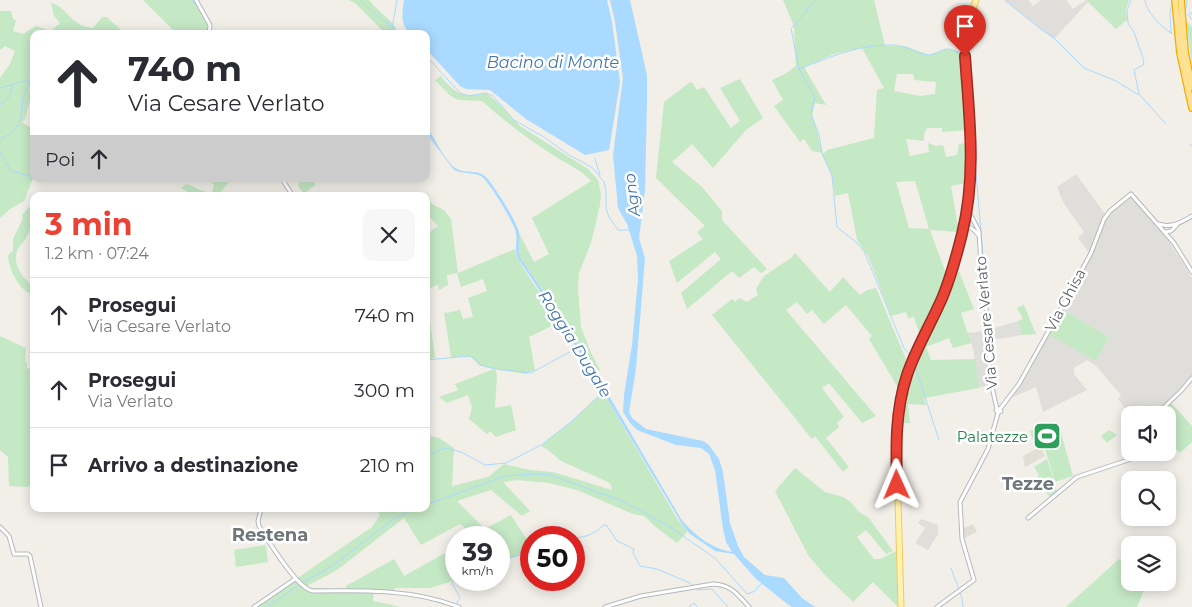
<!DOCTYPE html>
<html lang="it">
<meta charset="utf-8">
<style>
:root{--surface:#fff;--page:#f7f7f7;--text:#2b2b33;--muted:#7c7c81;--line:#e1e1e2;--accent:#ea4335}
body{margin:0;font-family:Montserrat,sans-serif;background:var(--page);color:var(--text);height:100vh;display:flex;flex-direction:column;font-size:19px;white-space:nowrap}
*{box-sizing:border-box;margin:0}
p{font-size:16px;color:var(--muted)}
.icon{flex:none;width:28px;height:28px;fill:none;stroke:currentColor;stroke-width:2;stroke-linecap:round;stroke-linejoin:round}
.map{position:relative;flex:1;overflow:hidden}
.panel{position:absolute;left:30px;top:192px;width:400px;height:320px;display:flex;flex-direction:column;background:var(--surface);border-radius:10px;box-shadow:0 2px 12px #0003}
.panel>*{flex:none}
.hud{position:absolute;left:30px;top:30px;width:400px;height:152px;border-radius:10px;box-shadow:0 2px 12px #0003;background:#fff;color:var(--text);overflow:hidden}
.buttons{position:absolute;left:1121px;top:406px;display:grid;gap:10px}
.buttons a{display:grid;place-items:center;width:55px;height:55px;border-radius:10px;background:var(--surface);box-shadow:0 2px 12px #0003;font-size:25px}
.speed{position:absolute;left:445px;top:526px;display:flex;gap:10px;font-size:25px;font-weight:700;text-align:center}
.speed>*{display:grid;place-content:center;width:65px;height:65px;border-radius:50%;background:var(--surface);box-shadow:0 2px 12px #0003;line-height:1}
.speed small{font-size:12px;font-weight:400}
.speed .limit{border:8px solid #d22;background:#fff;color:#111}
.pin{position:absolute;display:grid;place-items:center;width:42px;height:42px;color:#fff;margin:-51px -21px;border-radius:50% 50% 50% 0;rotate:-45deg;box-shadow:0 0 5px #0007}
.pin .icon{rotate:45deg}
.me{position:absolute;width:55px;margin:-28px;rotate:359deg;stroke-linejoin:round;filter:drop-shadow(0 0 4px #0008)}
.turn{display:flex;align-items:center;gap:18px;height:105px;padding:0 15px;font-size:22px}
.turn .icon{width:65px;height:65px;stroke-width:2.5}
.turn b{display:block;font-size:35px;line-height:42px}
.then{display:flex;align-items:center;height:48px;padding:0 15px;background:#0003;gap:10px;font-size:19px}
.round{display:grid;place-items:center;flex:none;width:52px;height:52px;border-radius:10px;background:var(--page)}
.overview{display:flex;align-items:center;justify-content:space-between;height:85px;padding:0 15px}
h1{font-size:30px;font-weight:700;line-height:38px;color:var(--accent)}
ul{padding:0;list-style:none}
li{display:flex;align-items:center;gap:15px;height:75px;padding:0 15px;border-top:1px solid var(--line)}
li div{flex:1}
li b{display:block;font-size:19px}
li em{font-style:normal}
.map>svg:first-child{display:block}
.industrial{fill:#e0deda}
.education{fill:#e1ded6}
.green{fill:#c5e8c5;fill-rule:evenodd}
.water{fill:#aadaff}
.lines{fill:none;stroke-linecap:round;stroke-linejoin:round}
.stream{stroke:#aadaff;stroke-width:1}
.minor-casing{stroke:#b5b8bc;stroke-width:5}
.major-casing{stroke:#f2c960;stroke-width:7}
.highway-casing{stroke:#f9ab00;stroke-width:8}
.minor{stroke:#fff;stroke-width:3}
.major{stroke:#fff2af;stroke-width:5}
.highway{stroke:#fde293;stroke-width:5.5}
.route-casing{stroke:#982c22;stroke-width:12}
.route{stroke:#ea4335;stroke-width:9}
.labels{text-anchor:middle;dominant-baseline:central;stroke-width:5;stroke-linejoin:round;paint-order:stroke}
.street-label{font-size:15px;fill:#5f6368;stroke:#fff}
.leisure-label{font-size:15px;fill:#27864d;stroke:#fff;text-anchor:end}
.water-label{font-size:16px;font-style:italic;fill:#4174aa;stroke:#fff}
.quarter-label{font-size:18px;font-weight:bold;fill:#70757a;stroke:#fff}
</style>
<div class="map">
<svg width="1192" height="607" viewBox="0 0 1192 607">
<rect width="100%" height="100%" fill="#f1efe8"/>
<path class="industrial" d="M 1006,0 L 1028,0 L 1033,6 L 1041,0 L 1066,0 L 1073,9 L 1086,0 L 1088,2 L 1054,39 L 1005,1 Z
M 1076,174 L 1105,214 L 1101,220 L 1089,253 L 1078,238 L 1084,232 L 1063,202 L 1057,187 Z
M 1130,196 L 1165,235 L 1192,278 L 1192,375 L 1182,388 L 1153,415 L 1130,415 L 1130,424 L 1123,417 L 1128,412 L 1118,399 L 1121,395 L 1096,366 L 1087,360 L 1074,368 L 1074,374 L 1087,390 L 1043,412 L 1036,387 L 1013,397 L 1049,335 L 1096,360 L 1109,337 L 1062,309 L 1083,270 L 1102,223 L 1112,211 Z
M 1018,321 L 1022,335 L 991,340 L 991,329 Z
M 987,331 L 986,374 L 988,385 L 979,388 L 973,348 L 967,333 Z
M 921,519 L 938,525 L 938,534 L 928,550 L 915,543 L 925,528 L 918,523 Z"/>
<path class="education" d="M 1036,449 L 1042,450 L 1045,456 L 1025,467 L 1023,456 Z
M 973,524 L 977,532 L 964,538 L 962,529 Z"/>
<path class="green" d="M 143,0 L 193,0 L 207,24 L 207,34 L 177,34 Z
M 349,0 L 369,0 C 377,11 390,18 396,28 L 394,31 L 392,30 L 388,33 L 383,31 L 355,3 Z
M 783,0 L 874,0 L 885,46 L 905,46 L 929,55 L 946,49 L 964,52 L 965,96 L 968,130 L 942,132 L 942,128 L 927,128 L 924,134 L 924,141 L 906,139 L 910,156 L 929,152 L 928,143 L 936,146 L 943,145 L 946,157 L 957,155 L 959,144 L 968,143 L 966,183 L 951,186 L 959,232 L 930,230 L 945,271 L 948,271 L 922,333 L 919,332 L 914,317 L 908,318 L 906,312 L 891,316 L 868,256 L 857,240 L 848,193 L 835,196 L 832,174 L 822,155 L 827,150 L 874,138 L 877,90 L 884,88 L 862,48 L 834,54 L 804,67 L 826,105 L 815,103 L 812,115 L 816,127 L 822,153 L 812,151 L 804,139 L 800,142 L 774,106 L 783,100 L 772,80 L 785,74 L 796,66 L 794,26 ZM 897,74 L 913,74 L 914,80 L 936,82 L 935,94 L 920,96 L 894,91 ZM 915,181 L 929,229 L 909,228 L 896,182 Z
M 1086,0 L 1129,0 L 1126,10 L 1127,20 L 1116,29 Z
M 51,3 C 68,7 71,27 93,28 L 102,17 L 107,17 L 125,34 L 34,34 L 34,99 L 30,99 L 25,119 L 22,122 L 34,130 L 34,176 L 24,201 L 10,209 L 0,218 L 0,78 L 10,64 L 15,51 L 5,46 L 0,50 L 0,11 L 11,11 L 13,18 L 16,21 L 13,31 L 23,34 L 36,26 L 51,31 L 60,23 L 54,16 Z
M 1186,21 L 1192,27 L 1192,65 Z
M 440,75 C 455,94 462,98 486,93 L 496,101 L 520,126 L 588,169 L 598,180 L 601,194 L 600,205 L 591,243 L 579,273 L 578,288 L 581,327 L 592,355 L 600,370 L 595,373 L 581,348 L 568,332 L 556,310 L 521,259 L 518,251 L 519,233 L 534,262 L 549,254 L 532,218 L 591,181 C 582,170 565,163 553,155 C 528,139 504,121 482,101 C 452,100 456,102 435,80 L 439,78 Z
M 740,79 L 763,118 L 746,130 L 713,168 L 692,144 L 672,162 L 702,187 L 722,211 L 722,220 L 767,269 L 761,273 L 754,267 L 739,278 L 732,271 L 687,309 L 681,293 L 721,259 L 715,252 L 677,283 L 669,261 L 703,239 L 697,232 L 705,226 L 656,178 L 664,102 L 689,83 L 692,82 L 697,90 L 704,87 L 731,128 L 740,121 L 720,88 Z
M 209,179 L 231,179 L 218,196 L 191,196 L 191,194 L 181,188 L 186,184 C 196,186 200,192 212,193 L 214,185 Z
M 298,179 L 313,179 L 315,185 L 304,194 L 298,186 L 300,181 Z
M 426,196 L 432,204 L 444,210 L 451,219 L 458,273 L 515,249 C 517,265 550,305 560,322 L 529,337 L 535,370 L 526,374 L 495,369 L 497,375 L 495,408 L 511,405 L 516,430 L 496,437 L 490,431 L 487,434 L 469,419 L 472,407 L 468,395 L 447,403 L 439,397 L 458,390 L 455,384 L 494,369 L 479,365 L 471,357 L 451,357 L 444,312 L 447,313 L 460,310 L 463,319 L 473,317 L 468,298 L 487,291 L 483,279 L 461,287 L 457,273 L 447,275 L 448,285 L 439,290 L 438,284 L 426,291 L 426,235 L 438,226 L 426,213 Z
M 32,204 L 34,204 C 34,215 32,227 26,238 C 25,241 21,244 19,247 C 10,262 22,278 34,287 L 34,295 C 19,291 10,271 8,257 L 9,254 L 13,251 L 13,239 L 23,218 L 22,215 Z
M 795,253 L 830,292 L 843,277 L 860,295 L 867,290 L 876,288 L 908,364 L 900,391 L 869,339 L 872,336 L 846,305 L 824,324 L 812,310 L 807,314 L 797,302 L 786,310 L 876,416 L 862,423 L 829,383 L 822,388 L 844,417 L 837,423 L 839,427 L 826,438 L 849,467 L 843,472 L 815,436 L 812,439 L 712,315 L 732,299 L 735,302 L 739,298 L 747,302 L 758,295 L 756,289 L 764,276 L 791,258 Z
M 954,271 L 959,271 L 974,309 L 961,313 L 971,343 L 953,348 L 949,338 L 926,347 L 931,360 L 975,359 L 979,388 L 924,398 L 926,405 L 908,404 L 910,423 L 900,423 C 904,370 933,320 954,271 Z
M 1024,305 L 1035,332 L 1037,334 L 1022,335 L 1018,321 L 1023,319 L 1017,308 Z
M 426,307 L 429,313 L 435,358 L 426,360 Z
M 1062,309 L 1109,337 L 1096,361 L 1049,335 Z
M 0,336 L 26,348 L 25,362 L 27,362 L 27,368 L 30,369 L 34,366 L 34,480 L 28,487 L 9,486 L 8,457 L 0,450 Z
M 603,392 L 678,520 L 688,531 L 677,543 L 657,528 L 644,516 L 633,514 L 577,490 L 549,483 L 517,480 L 503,482 L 530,511 L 522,516 L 491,490 L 457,501 L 485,529 L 511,515 L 531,546 L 531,550 L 499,563 L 499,538 L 471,537 L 466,529 L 460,524 L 421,545 L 404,518 L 337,570 L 307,586 L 307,588 L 347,589 L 346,586 L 394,559 L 404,576 L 456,547 L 456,580 L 430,588 L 395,588 L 394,592 L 374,590 L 373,601 L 401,607 L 255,607 L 372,527 L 380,515 L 377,509 L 426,509 L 426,433 L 429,436 L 439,438 L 454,448 L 452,486 L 488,477 L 504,464 L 530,470 L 553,472 L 612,490 L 611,485 L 608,482 L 561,461 L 547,449 L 541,446 L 575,418 Z
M 1171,403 L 1192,426 L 1192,442 L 1180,453 L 1168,440 L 1168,415 L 1158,415 Z
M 1058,422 L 1073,476 L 1055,482 L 1045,449 L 1036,448 L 1030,431 Z
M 1109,430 L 1117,435 L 1107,443 L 1101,436 Z
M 1047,459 L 1057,491 L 1050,497 L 1042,488 L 1037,487 L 1037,485 L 1030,483 L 1037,478 L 1039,475 L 1034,467 Z
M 795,468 L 825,492 L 843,497 L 851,502 L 859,512 L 868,517 L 893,551 L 886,554 L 866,530 L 857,537 L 874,559 L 880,559 L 896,551 L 898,607 L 873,582 L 853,602 L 823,573 L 808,555 L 775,491 Z
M 266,545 L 268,562 L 236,567 L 234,550 Z
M 1119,559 L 1130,569 L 1130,582 L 1147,583 L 1137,607 L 1066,607 Z"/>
<path class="water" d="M 404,0 L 607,0 L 612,22 L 620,82 L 609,150 L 585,155 L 526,119 L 490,90 L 466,89 L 460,86 L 426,49 L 426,34 L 410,34 C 400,23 402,14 404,0 Z
M 610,0 L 630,0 L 647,75 L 647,103 L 645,190 L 639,238 L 645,258 L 636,369 L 629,412 L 632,418 L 646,429 L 703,441 L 709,445 L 719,459 L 723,472 L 730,523 L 738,546 L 744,557 L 765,575 L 784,578 L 802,598 L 815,607 L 792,607 L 786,603 L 756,579 L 734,554 L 715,551 L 690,534 L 682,524 L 578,350 L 565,333 L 554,312 L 519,260 C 513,247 518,244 516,233 C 515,224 488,180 481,176 C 473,172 462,174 454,170 L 426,133 L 426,125 C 433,136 446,163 457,169 C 466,174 478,169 486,177 C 493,184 518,223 519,233 C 521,243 516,247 521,259 L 556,310 L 568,332 L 581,348 L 681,519 C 693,534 712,549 732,552 L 726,542 L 723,529 L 715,470 L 709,454 L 701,448 L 676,445 L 637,430 L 630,423 L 623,412 L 624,395 L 632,345 L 638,279 L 637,256 L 627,224 L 618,208 L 613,155 L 623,78 L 615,22 Z"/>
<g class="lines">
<path class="stream" d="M 192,0 L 200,10
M 361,0 L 373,12 L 401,34
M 816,0 L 794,25 L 791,29 L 792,33 L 799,69 L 815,98 L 811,114 L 819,135 L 822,153 L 832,176 L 837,227 L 857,243 L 864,251 L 904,348 L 912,357
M 1005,0 L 1043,31 L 1052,36 L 1084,68 L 1116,81 L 1137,94 L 1139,94
M 1131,0 L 1127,11 L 1128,23 L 1134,32 L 1144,61 L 1143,65 L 1134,70 L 1139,94 L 1165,123
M 1145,0 C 1145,11 1164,30 1173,34
M 1186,9 L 1187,0
M 1170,12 L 1171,7
M 1189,12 L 1192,14
M 1170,13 L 1171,33
M 1188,14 L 1192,20
M 391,34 L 397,0
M 426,56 L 460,93 L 469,96 L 486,93 L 493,96 L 514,120 L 544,137 L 569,155 L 593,168 L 604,182 L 606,191 L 606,208 L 609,217 L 618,230 L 630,230
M 799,69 C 830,57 860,44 893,45 C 906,45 918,55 930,55 C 936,54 942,49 948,49 C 953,49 959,53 963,55 L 963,62
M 969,78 L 969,94
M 0,88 L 28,80
M 970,100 L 983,257
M 0,105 L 9,97 L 12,86
M 0,140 L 13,131 L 19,123 L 22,111 L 23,97 L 34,72
M 1190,145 L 1192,146
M 0,152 L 11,171 L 31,176
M 595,159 L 600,175
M 931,316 C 951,268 965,220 969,168
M 426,360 L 469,356 L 474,358 L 480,365 L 495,369 L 531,373 L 577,348
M 914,363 L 939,440
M 426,456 L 445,448 L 461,452 L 485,465 L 506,463 L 541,445 L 570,423 L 603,392
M 426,505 L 505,476 L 535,474 L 550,475 L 622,501 L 667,525 L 715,558 L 747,594 L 753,592 L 762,583
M 574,538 C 587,537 594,534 604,525 L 607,526 L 617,541 L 634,549 L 633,553 L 640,566 L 657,569 L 690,583 L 694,587
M 499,562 L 531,551
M 951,568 L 962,598 L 963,607
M 302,583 L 332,566 L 395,518 L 414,509
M 697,590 L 712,589 L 728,607
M 456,604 L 460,598 L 452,583 L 456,580
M 267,607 L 299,585
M 689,607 L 694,603 L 697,607"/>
<defs>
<path id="minor" d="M 196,0 L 210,25 L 209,34
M 282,179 L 293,196
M 968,210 L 979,231 L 982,285 L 990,332 L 989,374 L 997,409
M 965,224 L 975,231 L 979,236
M 1158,224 C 1172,228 1180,223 1192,216
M 1165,232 L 1171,231 L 1177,225
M 999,409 L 1001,411 L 998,413 L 996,410 Z
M 1000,409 L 1019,384 L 1061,309 L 1091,253 L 1104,219 L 1110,211 L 1131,194 L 1174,243 L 1192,272
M 1156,415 L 1182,390 L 1192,378
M 261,509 L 258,521 L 259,526 C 268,540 297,589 313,591 C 362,590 413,589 459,607
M 1028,518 L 1077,477 L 1131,459 L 1132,452
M 0,527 L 9,536 L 14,554 L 28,554 L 30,556 L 41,607
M 254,607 L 295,579
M 605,607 L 641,596 L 713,584 C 732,585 737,594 749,607
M 937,607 L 974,580 L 962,539 L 960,502 L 988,449 L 998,413"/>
<path id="major" d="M 901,607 L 896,427 C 899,409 901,392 907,375 C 916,347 932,322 943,295 C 958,261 970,210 971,173 C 974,116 954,55 976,0"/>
<path id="highway" d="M 1175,0 L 1180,53 L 1192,108
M 1181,0 L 1185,52 L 1192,87"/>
</defs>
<use href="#minor" class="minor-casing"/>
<use href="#major" class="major-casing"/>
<use href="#highway" class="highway-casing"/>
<use href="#minor" class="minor"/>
<use href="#major" class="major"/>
<use href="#highway" class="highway"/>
</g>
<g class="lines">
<defs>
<path id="route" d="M 897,485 C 896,448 895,411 907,375 C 916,348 932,322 943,296 C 951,276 957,254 962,234 C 977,174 969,115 965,56"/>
</defs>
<use href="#route" class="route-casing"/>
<use href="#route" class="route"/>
</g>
<defs>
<symbol id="stadium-square" viewBox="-11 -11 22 22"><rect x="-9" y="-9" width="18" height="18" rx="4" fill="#2e9e5b" stroke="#fff"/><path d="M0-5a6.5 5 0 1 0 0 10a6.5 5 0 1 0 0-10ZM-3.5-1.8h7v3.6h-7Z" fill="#fff"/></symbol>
</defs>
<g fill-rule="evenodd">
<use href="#stadium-square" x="1031" y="420" width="32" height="32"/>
</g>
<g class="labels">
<g class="street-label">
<text transform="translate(1065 300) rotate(-62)">Via Ghisa</text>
<text transform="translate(986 323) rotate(-95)">Via Cesare Verlato</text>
</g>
<g class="leisure-label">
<text x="1028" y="436">Palatezze</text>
</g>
<g class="water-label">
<text x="553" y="62">Bacino di Monte</text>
<text transform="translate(632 195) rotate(-97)">Agno</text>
<text transform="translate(575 344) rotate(58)">Roggia Dugale</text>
</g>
<g class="quarter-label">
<text x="1028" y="484">Tezze</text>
<text x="270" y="535">Restena</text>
</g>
</g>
</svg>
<div class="buttons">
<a><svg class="icon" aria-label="sound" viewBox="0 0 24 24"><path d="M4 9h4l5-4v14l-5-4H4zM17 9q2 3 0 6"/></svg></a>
<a><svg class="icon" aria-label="search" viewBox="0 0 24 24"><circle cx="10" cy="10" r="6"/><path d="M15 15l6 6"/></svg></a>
<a><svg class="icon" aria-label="layers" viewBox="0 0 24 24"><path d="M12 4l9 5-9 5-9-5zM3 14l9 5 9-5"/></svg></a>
</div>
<div class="speed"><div>39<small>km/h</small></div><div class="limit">50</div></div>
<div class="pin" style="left:965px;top:56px;background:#d93025"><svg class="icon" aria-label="arrive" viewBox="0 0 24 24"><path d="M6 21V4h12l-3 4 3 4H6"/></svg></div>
<svg class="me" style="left:897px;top:485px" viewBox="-20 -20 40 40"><path d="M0-17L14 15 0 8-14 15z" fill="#ea4335" stroke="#fff" stroke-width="4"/></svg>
<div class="hud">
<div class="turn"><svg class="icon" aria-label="ahead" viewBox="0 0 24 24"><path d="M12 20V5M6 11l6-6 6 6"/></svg><div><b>740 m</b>Via Cesare Verlato</div></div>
<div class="then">Poi<svg class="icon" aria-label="ahead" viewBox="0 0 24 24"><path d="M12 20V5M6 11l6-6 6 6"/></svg></div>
</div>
<section class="panel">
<div class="overview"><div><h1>3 min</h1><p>1.2 km · 07:24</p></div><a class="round"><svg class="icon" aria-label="close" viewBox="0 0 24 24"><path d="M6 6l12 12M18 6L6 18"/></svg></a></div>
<ul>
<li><svg class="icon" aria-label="ahead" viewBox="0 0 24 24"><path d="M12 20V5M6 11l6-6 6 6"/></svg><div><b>Prosegui</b><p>Via Cesare Verlato</p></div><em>740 m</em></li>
<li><svg class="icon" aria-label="ahead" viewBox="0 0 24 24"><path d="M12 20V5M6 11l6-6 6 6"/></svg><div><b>Prosegui</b><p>Via Verlato</p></div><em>300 m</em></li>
<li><svg class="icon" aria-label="arrive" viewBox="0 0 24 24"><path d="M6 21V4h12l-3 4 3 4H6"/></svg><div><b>Arrivo a destinazione</b></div><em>210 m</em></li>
</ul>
</section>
</div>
